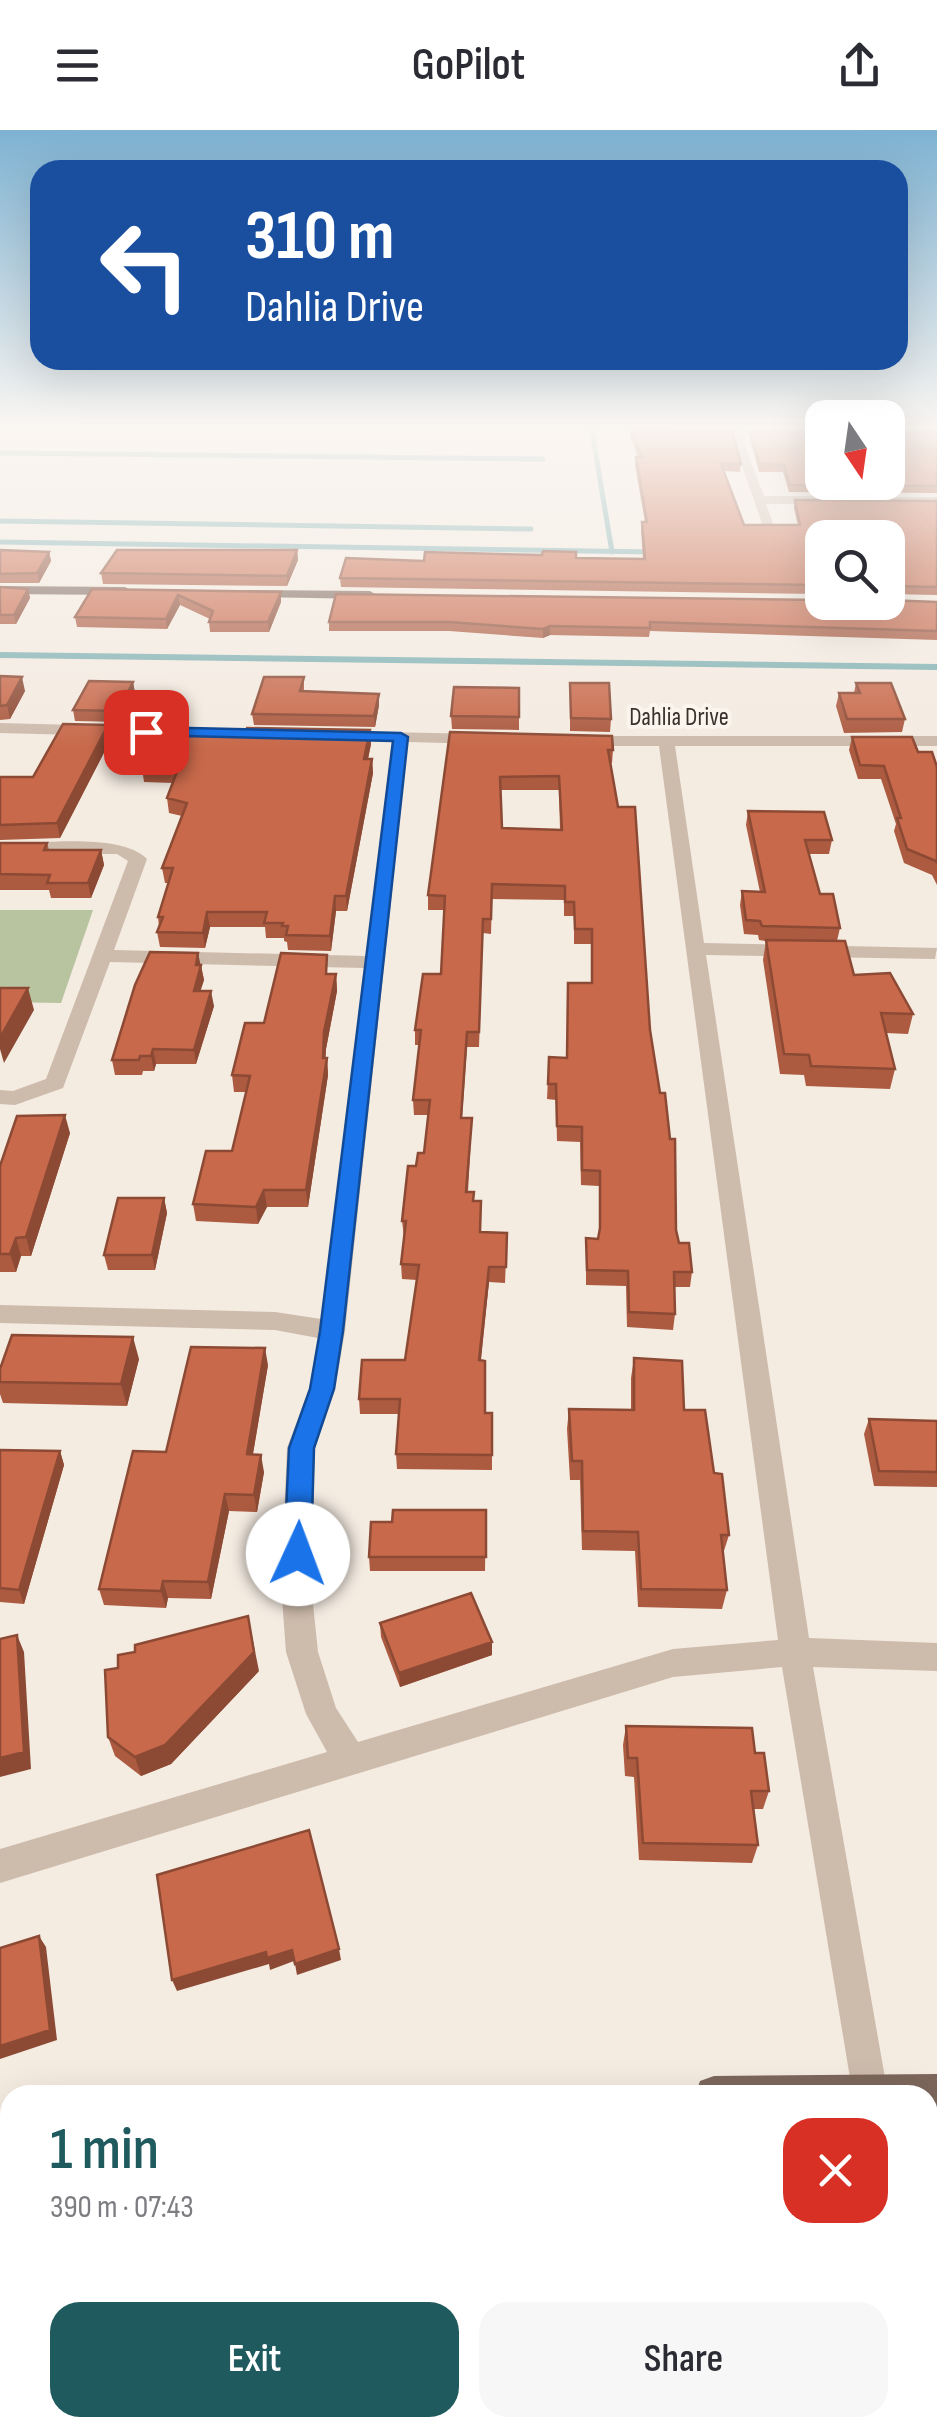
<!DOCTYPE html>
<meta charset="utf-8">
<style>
:root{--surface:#fff;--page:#f7f7f7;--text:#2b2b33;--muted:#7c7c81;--accent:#1f5a5e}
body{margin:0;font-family:"Sofia Sans Condensed",sans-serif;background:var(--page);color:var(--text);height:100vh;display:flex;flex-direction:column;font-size:38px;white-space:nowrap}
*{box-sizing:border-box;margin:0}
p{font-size:32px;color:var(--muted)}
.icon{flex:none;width:55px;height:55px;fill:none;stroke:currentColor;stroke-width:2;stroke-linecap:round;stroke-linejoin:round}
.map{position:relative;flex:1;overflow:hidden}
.details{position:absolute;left:0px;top:1955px;width:938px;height:352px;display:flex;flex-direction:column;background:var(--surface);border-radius:30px 30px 0 0;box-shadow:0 10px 40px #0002}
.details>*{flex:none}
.hud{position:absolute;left:30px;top:30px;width:878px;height:210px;border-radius:30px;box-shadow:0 10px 40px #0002;background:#1a4fa0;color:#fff;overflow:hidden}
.needle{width:65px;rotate:167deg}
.controls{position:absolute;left:805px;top:270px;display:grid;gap:20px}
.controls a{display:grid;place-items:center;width:100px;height:100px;border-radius:20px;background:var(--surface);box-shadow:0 10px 40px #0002;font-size:50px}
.pin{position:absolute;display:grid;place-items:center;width:85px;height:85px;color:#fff;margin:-42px;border-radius:20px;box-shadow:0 5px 15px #0006}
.me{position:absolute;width:110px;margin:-55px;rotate:2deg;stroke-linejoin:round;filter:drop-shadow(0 0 8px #0008)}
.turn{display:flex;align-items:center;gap:35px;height:210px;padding:0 50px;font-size:45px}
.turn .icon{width:130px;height:130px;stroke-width:2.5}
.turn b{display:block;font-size:70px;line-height:85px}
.round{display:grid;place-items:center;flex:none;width:105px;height:105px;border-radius:30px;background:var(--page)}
.summary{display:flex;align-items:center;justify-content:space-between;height:170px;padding:0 50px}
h1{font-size:60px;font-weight:600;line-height:75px;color:var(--accent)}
.action{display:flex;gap:20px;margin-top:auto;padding:20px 50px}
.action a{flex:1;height:115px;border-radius:30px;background:var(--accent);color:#fff;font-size:40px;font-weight:600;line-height:115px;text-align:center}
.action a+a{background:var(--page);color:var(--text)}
header{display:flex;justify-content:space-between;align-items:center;height:130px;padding:0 50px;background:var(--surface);font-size:45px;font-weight:600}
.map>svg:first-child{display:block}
.green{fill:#b8c4a0}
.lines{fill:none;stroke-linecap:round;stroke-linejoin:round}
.stream-far1{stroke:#7fb0b2;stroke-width:5}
.stream{stroke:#7fb0b2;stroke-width:6}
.minor{fill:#cdbbac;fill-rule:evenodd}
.major{fill:#7d675c;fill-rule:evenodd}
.wall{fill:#ac5a40;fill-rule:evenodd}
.shaded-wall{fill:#8c4a34}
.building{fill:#c8694b;stroke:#8c4a34;stroke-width:2.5;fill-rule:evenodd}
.route{fill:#1a73e8;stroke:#114b97;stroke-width:2.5}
.labels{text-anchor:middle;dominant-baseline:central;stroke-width:8;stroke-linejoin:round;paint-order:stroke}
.far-street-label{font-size:25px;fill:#3b302b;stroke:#fbf5ee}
</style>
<header><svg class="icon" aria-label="menu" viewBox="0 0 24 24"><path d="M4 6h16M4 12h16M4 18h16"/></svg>GoPilot<svg class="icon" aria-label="share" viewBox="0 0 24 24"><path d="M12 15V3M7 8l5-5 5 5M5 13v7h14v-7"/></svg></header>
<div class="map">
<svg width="937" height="2306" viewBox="0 0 937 2306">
<rect width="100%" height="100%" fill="#f4ebe1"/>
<path class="green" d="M 0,780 L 93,780 L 61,873 L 0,872 Z"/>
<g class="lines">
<path class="stream-far1" d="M 591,295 L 612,422
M 0,323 L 543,329
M 0,391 L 531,399
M 0,412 L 657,422"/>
<path class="stream" d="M 0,525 L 937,537"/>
<path class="minor" d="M 620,297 L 822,300 L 822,306 L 747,305 L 744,313 L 764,366 L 826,366 L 832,370 L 826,374 L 766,374 L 774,396 L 764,399 L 734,313 L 736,304 L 624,302 Z
M 866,367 L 937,367 L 937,375 L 862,374 Z
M 0,593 L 192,598 L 200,603 L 192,608 L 0,603 Z
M 337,601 L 482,604 L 490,609 L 482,614 L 408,612 L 345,1201 L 335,1259 L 315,1318 L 311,1455 L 318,1522 L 336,1578 L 358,1612 L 673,1519 L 778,1510 L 659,616 L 582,616 L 574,611 L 582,606 L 937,606 L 937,616 L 675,616 L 704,813 L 937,818 L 935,829 L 706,825 L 809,1508 L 937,1513 L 937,1541 L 813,1537 L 888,1965 L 854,1965 L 852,1960 L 782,1537 L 673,1547 L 0,1753 L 0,1719 L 327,1622 L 306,1584 L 286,1522 L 281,1455 L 287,1318 L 309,1259 L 318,1208 L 275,1200 L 0,1193 L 0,1175 L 275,1182 L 321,1189 L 364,838 L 110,832 L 63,958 L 15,975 L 0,974 L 0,960 L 13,961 L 46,949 L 128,731 L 117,724 L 0,724 L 0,714 C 38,714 120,702 147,729 L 114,820 L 366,826 L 392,612 L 331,609 L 329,606 Z"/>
<path class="major" d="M 0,456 L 125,457 L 132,461 L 125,465 L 0,464 Z
M 245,460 L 370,461 L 377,465 L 370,469 L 250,467 L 243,463 Z
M 937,1944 L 937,1982 L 928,1982 L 928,1965 L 695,1965 L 700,1951 L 714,1946 Z
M 928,2057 L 937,2057 L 937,2097 L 928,2097 Z
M 10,2143 L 10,2185 L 0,2188 L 0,2146 Z
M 17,2298 L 80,2298 L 77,2306 L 14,2306 Z"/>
</g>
<path class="wall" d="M 749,295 L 822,295 L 822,297 L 822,296 Z
M 914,295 L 937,295 L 937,297 L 915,296 Z
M 630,299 L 741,334 L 740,342 L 724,341 L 744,395 L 798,395 L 794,378 L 795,370 L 937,371 L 937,465 L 888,464 L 822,408 L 822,464 L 341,457 L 340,448 L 424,431 L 576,428 L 643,429 L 641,400 L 642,392 L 645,392 L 635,335 L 636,327 L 638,327 L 630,306 Z
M 937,301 L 937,363 L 789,362 L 783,342 L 759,342 L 750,309 L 750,302 Z
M 0,420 L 49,422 L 51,431 L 39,453 L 0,453 Z
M 297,420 L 298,430 L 287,456 L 103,454 L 101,443 Z
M 0,457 L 28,459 L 30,468 L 16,494 L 0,494 Z
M 92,459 L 281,462 L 281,472 L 269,502 L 210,502 L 209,492 L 210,489 L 180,475 L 167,499 L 77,497 L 75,487 Z
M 937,472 L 937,510 L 650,501 L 649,507 L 550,505 L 543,508 L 449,501 L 329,501 L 329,492 Z
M 0,546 L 25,561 L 10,589 L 0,590 Z
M 304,547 L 304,561 L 379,575 L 375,597 L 254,595 L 252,584 Z
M 133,552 L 135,563 L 120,592 L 75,591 L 73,580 Z
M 570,553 L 611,589 L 610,602 L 570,601 Z
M 856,553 L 905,589 L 902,602 L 844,603 L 836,576 L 839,563 L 854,563 Z
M 519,558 L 519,600 L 452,599 L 451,586 Z
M 370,600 L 371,614 L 368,629 L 372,629 L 373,643 L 347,781 L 336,781 L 331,821 L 288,820 L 287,812 L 284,811 L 284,808 L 266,808 L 265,797 L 210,797 L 205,818 L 160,817 L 157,802 L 159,797 L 158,787 L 168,753 L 165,753 L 162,738 L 182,686 L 169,683 L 167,668 L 173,653 L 144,652 L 142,638 L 245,603 Z
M 450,602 L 613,620 L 612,633 L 611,633 L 650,900 L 676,1100 L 679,1113 L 692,1142 L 690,1157 L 674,1157 L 675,1184 L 673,1200 L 627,1197 L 626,1156 L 586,1155 L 586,1108 L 598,1109 L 599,1104 L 599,1056 L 581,1055 L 580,1012 L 557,1011 L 556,970 L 547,969 L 549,927 L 566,928 L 591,853 L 591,814 L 574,814 L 574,786 L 564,786 L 564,770 L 492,769 L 491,804 L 483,803 L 479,917 L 467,917 L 462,988 L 472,988 L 468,1062 L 474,1071 L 481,1102 L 507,1103 L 505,1153 L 489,1152 L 481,1230 L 485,1283 L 492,1283 L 492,1340 L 397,1339 L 396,1324 L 399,1284 L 360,1284 L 359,1269 L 405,1230 L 417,1150 L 402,1149 L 401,1134 L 404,1107 L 402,1091 L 416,1036 L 424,1023 L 428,985 L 414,985 L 413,970 L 420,915 L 415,915 L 415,900 L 441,844 L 444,780 L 428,780 L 428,765 ZM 501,660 L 559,660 L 560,700 L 502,698 Z
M 852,607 L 918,622 L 937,637 L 937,755 L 932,745 L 904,733 L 894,701 L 896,694 L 881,649 L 858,649 L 849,620 Z
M 111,609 L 60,708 L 0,710 L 0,647 L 33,647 Z
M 748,681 L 832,710 L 829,724 L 809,724 L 820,764 L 840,798 L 837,811 L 854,845 L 913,884 L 908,904 L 886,903 L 895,939 L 890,959 L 806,956 L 804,945 L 780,944 L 763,830 L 766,811 L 759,810 L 758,805 L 744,804 L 740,775 L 742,761 L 760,762 L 746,695 Z
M 0,713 L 47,713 L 49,720 L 101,720 L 104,735 L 91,768 L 51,768 L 49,760 L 0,760 Z
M 200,835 L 201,835 L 204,850 L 200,861 L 214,876 L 196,934 L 156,934 L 154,941 L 143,941 L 142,945 L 115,945 L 112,930 Z
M 328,844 L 336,844 L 337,861 L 326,919 L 325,928 L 327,928 L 328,945 L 308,1077 L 267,1077 L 258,1094 L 196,1091 L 193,1074 L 232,1021 L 246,962 L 234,962 L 232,945 L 264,893 Z
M 70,1003 L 31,1126 L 21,1126 L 16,1142 L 0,1142 L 0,1036 Z
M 164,1068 L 167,1083 L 155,1140 L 108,1140 L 104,1125 Z
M 634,1228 L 684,1280 L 714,1343 L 729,1405 L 723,1424 L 727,1460 L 722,1479 L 638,1477 L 635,1421 L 582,1420 L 580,1350 L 570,1350 L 567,1299 L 569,1279 L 631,1280 L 631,1248 Z
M 139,1229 L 127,1276 L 3,1273 L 0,1264 L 0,1239 Z
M 268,1235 L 253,1324 L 264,1342 L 257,1382 L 229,1381 L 211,1469 L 168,1468 L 166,1478 L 104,1475 L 99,1459 L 166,1322 Z
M 869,1289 L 937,1291 L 937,1357 L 874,1356 L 864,1304 Z
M 0,1320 L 60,1321 L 64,1335 L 24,1474 L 0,1472 Z
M 486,1380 L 485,1441 L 370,1441 L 369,1427 L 392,1392 Z
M 380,1493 L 492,1525 L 400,1557 L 381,1507 Z
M 259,1541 L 171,1634 L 141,1646 L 115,1626 L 108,1607 Z
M 626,1596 L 755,1623 L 769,1661 L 763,1679 L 754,1679 L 758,1715 L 752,1733 L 639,1730 L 634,1647 L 625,1646 L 623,1615 Z"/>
<path class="shaded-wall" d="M 297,420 L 298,430 L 287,456 L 287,446 Z
M 49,422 L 51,431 L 39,453 L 37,443 Z
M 28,459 L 30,468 L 16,494 L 14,485 Z
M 281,462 L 281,472 L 269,502 L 268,492 Z
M 178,465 L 180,475 L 167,499 L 166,489 Z
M 550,496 L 550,505 L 543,508 L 543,499 Z
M 22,547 L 25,561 L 10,589 L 7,575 Z
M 133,552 L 135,563 L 120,592 L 118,581 Z
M 379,564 L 379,575 L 375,597 L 374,586 Z
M 108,595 L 111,609 L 60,708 L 57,693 Z
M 370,600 L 371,614 L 365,643 L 364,629 Z
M 372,629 L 373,643 L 347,781 L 346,766 Z
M 101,720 L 104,735 L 91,768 L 88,753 Z
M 335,766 L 336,781 L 331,821 L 330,806 Z
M 207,782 L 210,797 L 205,818 L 203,803 Z
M 198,823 L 204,850 L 196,875 L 194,861 Z
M 336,844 L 337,861 L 326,919 L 325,942 L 327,928 L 328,945 L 308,1077 L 306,1060 L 323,928 L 324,902 Z
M 28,858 L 34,880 L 4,933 L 0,919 L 0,908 Z
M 211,861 L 214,876 L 196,934 L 194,920 Z
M 153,919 L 156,934 L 154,941 L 151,926 Z
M 65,985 L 70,1003 L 31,1126 L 26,1107 Z
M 264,1060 L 267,1077 L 258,1094 L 256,1077 Z
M 164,1068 L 167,1083 L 155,1140 L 152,1125 Z
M 16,1108 L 21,1126 L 16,1142 L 10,1124 Z
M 489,1137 L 489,1152 L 479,1246 L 479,1230 Z
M 133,1207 L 139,1229 L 127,1276 L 121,1254 Z
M 265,1218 L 268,1235 L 250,1341 L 247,1324 Z
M 60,1321 L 64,1335 L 24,1474 L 19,1460 Z
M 261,1325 L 264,1342 L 257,1382 L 254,1365 Z
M 225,1364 L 229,1381 L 211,1469 L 208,1452 Z
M 163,1451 L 168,1468 L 166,1478 L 161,1461 Z
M 248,1486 L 259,1541 L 171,1634 L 141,1646 L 135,1627 Z
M 17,1505 L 24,1522 L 31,1639 L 0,1647 L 0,1628 Z
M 492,1512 L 492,1525 L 400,1557 L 399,1543 Z
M 39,1806 L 46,1817 L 57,1910 L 0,1929 L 0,1916 Z
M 339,1819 L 341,1830 L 297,1845 L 295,1834 Z
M 292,1820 L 294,1831 L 270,1840 L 269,1834 L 177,1861 L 172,1850 L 266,1822 Z"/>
<path class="building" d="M 630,299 L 732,300 L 741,334 L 721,334 L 744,395 L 800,395 L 795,370 L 937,371 L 937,457 L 890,456 L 888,460 L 888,408 L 822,408 L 822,455 L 340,448 L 346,428 L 424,431 L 425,422 L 542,425 L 543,421 L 576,422 L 576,428 L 645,429 L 642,392 L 647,392 L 636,327 L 642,327 Z
M 937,301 L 937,356 L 790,355 L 784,335 L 760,334 L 750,302 L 822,302 L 822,352 L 888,352 L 888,302 Z
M 0,420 L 49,422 L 37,443 L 0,444 Z
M 117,420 L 297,420 L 287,446 L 101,443 Z
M 0,457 L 28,459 L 14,485 L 0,485 Z
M 92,459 L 281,462 L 268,492 L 209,492 L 213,481 L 178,465 L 166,489 L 75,487 Z
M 336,464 L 822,470 L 822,472 L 888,472 L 888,470 L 937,472 L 937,501 L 650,492 L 650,498 L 550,496 L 543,499 L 449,492 L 329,492 Z
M 0,546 L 22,547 L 7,575 L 0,576 Z
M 264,547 L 304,547 L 300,561 L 379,564 L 374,586 L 252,584 Z
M 89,551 L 133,552 L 118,581 L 73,580 Z
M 570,553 L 609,553 L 611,589 L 571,588 Z
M 856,553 L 891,553 L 905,589 L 847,589 L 839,563 L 860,563 Z
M 454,557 L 519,558 L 519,587 L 451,586 Z
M 63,594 L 108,595 L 57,693 L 0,695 L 0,647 L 33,647 Z
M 247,598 L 370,600 L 364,629 L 372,629 L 346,766 L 335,766 L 330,806 L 286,805 L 288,796 L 282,796 L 283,793 L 264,793 L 267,782 L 207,782 L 203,803 L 157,802 L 163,787 L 158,787 L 173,738 L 162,738 L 187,673 L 167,668 L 178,639 L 142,638 L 158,602 L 245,603 Z
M 450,602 L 612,606 L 613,620 L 608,620 L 618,677 L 635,677 L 650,900 L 660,963 L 665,963 L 670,1009 L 675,1009 L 676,1100 L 679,1113 L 689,1113 L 692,1142 L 674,1142 L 675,1184 L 629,1182 L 628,1141 L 587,1140 L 586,1108 L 598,1109 L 600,1098 L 600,1041 L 582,1040 L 582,997 L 557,996 L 556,954 L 548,954 L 549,927 L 567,928 L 568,853 L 592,853 L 592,799 L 575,799 L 574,772 L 565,772 L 565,756 L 492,754 L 491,789 L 483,789 L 479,902 L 467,902 L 461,988 L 472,988 L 466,1062 L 474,1062 L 473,1071 L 481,1071 L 480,1102 L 507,1103 L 506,1137 L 489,1137 L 479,1230 L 485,1231 L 485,1283 L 492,1283 L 492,1325 L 396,1324 L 400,1269 L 359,1269 L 362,1230 L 405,1230 L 419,1135 L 401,1134 L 406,1091 L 402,1091 L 408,1036 L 416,1036 L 418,1023 L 424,1023 L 430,970 L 413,970 L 421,900 L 415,900 L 423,844 L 441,844 L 445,766 L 428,765 ZM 559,646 L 562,700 L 502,698 L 500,647 Z
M 852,607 L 912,607 L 918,622 L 932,622 L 937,637 L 937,733 L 936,731 L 907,719 L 897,688 L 901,688 L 884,636 L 860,635 Z
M 748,681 L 824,682 L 832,710 L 805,710 L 820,764 L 833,764 L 840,798 L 762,796 L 760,791 L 746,790 L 742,761 L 765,762 Z
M 0,713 L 47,713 L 44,720 L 101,720 L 88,753 L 47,753 L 50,745 L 0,744 Z
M 766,810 L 845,811 L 854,845 L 890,843 L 913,884 L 881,883 L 895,939 L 811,936 L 809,925 L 784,924 Z
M 150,822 L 198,823 L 196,835 L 201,835 L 194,861 L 211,861 L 194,920 L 153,919 L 151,926 L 140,926 L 139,930 L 112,930 L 135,855 Z
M 281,823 L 327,825 L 326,844 L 336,844 L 324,902 L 323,928 L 327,928 L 306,1060 L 264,1060 L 256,1077 L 193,1074 L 206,1021 L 232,1021 L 250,946 L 232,945 L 245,893 L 264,893 Z
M 0,858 L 28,858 L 0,908 Z
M 65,985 L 26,1107 L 16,1108 L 10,1124 L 0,1124 L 0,1036 L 17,986 Z
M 118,1068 L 164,1068 L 152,1125 L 104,1125 Z
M 12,1205 L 133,1207 L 121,1254 L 0,1252 L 0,1239 Z
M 191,1217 L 265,1218 L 247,1324 L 261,1325 L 254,1365 L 225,1364 L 208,1452 L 163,1451 L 161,1461 L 99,1459 L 133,1321 L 166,1322 Z
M 634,1228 L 682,1231 L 684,1280 L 705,1280 L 714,1343 L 722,1344 L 729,1405 L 721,1405 L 727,1460 L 641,1459 L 638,1402 L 583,1401 L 582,1331 L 572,1331 L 569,1279 L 634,1280 Z
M 869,1289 L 937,1291 L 937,1342 L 879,1341 Z
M 0,1320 L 60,1321 L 19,1460 L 0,1458 Z
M 393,1380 L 486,1380 L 486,1427 L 369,1427 L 371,1392 L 392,1392 Z
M 471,1463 L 492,1512 L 399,1543 L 380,1493 Z
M 248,1486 L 254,1522 L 165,1615 L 135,1627 L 108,1607 L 105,1540 L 118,1538 L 118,1525 L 135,1522 L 135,1515 Z
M 17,1505 L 24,1622 L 0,1628 L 0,1509 Z
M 626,1596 L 752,1598 L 755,1623 L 764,1623 L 769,1661 L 751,1661 L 758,1715 L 643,1713 L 637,1628 L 628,1628 Z
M 309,1700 L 339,1819 L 295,1834 L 292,1820 L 267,1828 L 266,1822 L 172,1850 L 157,1745 Z
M 39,1806 L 50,1900 L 0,1916 L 0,1818 Z
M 928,2183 L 937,2183 L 937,2306 L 525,2306 L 523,2299 L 528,2298 L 928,2298 Z"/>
<linearGradient id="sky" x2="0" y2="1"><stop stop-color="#7eb2d2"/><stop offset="0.48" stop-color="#faf6f2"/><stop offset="1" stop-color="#faf6f2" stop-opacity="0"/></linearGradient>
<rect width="937" height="618" fill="url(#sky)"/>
<path class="route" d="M 146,597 L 401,603 L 408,607 L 343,1201 L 334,1259 L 314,1318 L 311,1424 L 307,1432 L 298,1435 L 288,1432 L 284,1424 L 289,1318 L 310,1259 L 320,1201 L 393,611 L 141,605 L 139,602 Z"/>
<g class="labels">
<g class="far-street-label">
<text x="679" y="587">Dahlia Drive</text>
</g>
</g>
</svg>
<div class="controls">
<a><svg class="needle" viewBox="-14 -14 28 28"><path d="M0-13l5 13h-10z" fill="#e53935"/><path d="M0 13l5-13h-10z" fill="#7c7c81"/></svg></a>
<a><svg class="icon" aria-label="search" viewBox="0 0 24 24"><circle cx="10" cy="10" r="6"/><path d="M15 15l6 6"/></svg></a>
</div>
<div class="pin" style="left:146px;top:602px;background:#d93025"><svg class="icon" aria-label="arrive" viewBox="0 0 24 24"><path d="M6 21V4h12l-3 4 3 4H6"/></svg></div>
<svg class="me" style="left:298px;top:1424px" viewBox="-20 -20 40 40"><circle r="19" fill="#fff"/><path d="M0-13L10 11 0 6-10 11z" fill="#1a73e8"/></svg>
<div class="hud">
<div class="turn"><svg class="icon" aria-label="left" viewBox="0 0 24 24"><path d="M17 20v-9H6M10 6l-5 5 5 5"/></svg><div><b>310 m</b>Dahlia Drive</div></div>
</div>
<section class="details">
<div class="summary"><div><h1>1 min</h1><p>390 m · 07:43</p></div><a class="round" style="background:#d93025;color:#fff"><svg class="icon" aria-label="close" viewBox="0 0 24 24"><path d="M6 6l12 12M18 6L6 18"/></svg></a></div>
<div class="action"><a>Exit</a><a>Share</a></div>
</section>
</div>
